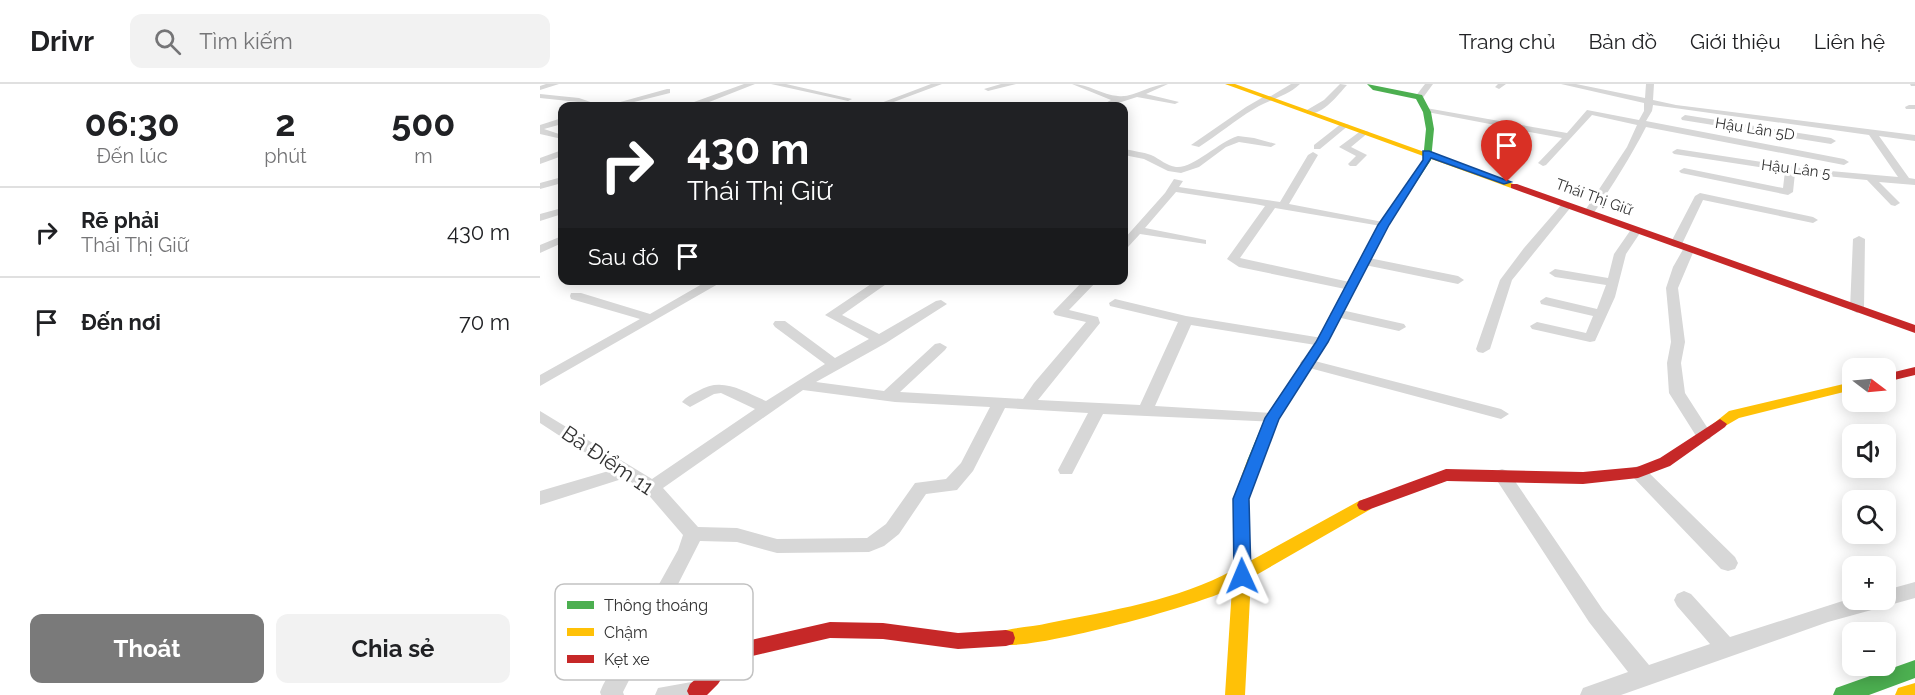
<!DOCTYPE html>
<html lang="vi">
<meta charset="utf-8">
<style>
:root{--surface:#fff;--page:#f2f2f2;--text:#202124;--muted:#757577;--line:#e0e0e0;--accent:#7a7a7a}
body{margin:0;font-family:Raleway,sans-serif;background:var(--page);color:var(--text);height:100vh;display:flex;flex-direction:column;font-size:22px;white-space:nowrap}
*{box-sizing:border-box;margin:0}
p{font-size:20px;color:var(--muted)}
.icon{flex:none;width:33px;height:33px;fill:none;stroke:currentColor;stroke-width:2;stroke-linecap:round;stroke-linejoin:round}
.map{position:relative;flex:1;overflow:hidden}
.details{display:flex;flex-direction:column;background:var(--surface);width:540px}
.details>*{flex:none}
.top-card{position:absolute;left:18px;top:18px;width:570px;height:183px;border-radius:12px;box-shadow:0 3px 15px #0003;background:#202124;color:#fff;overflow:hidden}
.needle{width:39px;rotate:106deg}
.buttons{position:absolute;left:1302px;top:274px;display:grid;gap:12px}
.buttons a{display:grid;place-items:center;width:54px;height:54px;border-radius:12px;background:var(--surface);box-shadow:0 3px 15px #0003;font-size:30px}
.pin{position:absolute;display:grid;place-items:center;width:51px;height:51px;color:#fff;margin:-62px -26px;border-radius:50% 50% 50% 0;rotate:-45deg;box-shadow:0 0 6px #0007}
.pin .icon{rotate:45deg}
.me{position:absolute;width:66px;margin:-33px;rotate:359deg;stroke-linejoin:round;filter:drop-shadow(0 0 4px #0008)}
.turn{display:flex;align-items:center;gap:21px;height:126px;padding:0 30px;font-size:27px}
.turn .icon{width:78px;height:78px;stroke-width:2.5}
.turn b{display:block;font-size:42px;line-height:51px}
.then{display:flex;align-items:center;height:57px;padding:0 30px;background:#0003;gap:12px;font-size:22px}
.eta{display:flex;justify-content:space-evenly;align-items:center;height:102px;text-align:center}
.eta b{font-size:36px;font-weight:700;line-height:42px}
.cta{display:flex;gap:12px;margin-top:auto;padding:12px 30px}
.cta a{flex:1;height:69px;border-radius:12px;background:var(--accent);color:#fff;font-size:24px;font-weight:700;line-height:69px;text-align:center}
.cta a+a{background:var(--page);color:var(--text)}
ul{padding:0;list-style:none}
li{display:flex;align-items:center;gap:18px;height:90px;padding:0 30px;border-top:2px solid var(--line)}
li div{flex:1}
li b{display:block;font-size:22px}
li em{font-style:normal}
header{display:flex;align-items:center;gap:36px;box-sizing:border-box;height:84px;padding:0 30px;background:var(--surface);border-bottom:2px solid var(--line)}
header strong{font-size:28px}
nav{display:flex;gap:33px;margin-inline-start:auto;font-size:21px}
.search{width:420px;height:54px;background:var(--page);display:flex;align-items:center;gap:15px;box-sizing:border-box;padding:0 21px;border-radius:12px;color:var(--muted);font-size:22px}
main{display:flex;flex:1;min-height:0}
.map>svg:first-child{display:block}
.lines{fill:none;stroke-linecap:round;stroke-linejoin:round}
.street{fill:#d7d7d7;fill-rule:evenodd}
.fast{fill:#4caf50;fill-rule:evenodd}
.slow{fill:#ffc107;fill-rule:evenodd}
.jam{fill:#c62828;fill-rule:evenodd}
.route{fill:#1a73e8;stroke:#114b97;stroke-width:1.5}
.labels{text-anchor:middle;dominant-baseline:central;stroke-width:6;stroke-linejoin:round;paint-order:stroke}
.far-street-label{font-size:15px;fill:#333;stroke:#fff}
.near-street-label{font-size:21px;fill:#333;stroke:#fff}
.key{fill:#fff;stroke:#c2c2c2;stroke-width:1.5}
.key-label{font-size:16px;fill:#333}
</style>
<header>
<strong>Drivr</strong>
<div class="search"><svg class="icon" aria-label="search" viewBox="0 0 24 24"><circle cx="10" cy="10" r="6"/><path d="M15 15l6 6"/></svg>Tìm kiếm</div>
<nav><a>Trang chủ</a><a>Bản đồ</a><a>Giới thiệu</a><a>Liên hệ</a></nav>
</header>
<main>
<section class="details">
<div class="eta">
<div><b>06:30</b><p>Đến lúc</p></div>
<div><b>2</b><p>phút</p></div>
<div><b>500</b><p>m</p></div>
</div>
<ul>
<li><svg class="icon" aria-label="right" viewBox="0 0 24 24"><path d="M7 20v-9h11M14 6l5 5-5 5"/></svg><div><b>Rẽ phải</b><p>Thái Thị Giữ</p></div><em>430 m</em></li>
<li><svg class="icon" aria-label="arrive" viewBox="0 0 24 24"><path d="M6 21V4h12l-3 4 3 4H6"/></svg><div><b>Đến nơi</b></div><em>70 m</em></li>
</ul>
<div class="cta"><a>Thoát</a><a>Chia sẻ</a></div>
</section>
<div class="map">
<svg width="1375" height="611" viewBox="0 0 1375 611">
<rect width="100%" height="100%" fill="#fff"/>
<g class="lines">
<path class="street" d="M 6,0 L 19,0 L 0,6 L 0,2 Z
M 204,0 L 215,0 L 159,22 L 151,22 L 154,18 Z
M 231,0 L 246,0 L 312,15 L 308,17 Z
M 391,0 L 402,0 L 343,22 L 333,22 Z
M 461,0 L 476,0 L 448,7 L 444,5 Z
M 532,0 C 549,0 562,11 578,12 C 594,14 611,0 628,0 L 606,10 L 639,18 L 635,20 L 597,13 L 569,22 L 560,22 L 571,16 Z
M 751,0 L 760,0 C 746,13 730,15 714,25 C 695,36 678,51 659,63 L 651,61 L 706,23 L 725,12 L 731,12 Z
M 800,0 L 807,1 C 797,12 783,31 767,30 L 767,26 L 784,16 Z
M 885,0 L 893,0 L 882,15 L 876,15 L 875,13 Z
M 958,0 L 966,0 L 959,5 L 955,3 Z
M 1021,0 L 1036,0 L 1105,14 L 1106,0 L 1114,0 L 1113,16 L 1136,21 L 1375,51 L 1375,57 L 1339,52 L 1369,94 L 1375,95 L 1375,101 L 1339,98 L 1360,119 L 1355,122 L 1351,121 L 1327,96 L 1255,89 L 1253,108 L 1248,111 L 1141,89 L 1139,87 L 1144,84 L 1243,104 L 1245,87 L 1134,70 L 1132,68 L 1137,65 L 1268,85 L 1358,93 L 1329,51 L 1113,21 L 1112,27 L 1106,37 L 1304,75 L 1309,78 L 1304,81 L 1106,43 C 1091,72 1073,101 1053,130 L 1049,131 L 1044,128 L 1087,63 L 1097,41 L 1052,31 L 1006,81 L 1003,82 L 998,79 L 1022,54 L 984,47 L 966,71 L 963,72 L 958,69 L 976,45 L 882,27 L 886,24 L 1027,49 L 1047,26 L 1099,36 L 1104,27 L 1104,19 Z
M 1370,0 L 1375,0 L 1375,2 L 1371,2 Z
M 127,5 L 130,5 L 130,9 L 78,22 L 66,22 Z
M 0,10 L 39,14 L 62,22 L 51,22 L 38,18 L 0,14 Z
M 1369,21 L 1375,21 L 1375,25 L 1366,25 L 1365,23 Z
M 1145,31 L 1291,54 L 1296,57 L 1291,60 L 1142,36 L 1141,34 Z
M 22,34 L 22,40 L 4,45 L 22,51 L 22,55 L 0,50 L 0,41 Z
M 802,39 L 809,41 L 780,65 L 774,65 L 774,61 Z
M 822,46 L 829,48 L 811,63 L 827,71 L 816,82 L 810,82 L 808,80 L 816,72 L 799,63 Z
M 698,52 L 714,54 L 736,60 L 731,63 L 699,58 L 686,63 L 659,83 L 641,89 L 628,87 L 604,75 L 584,71 L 584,65 C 593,67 603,68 611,71 C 620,75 627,82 636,83 C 653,85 678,58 698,52 Z
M 22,66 L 22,72 L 0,80 L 0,74 Z
M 773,68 L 778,71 L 749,120 L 843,138 L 849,141 L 847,143 L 735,124 L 700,174 L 814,199 L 816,202 L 814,205 L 810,206 L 699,183 L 687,175 L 725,122 L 715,120 L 636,108 L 605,144 L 666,156 L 666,160 L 600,150 L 588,163 L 584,164 L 584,155 L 625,109 L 634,95 L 643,97 L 639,103 L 740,118 L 768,71 Z
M 22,93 L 22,99 L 0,105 L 0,99 Z
M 1160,109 L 1273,133 L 1278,136 L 1273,139 L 1163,116 L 1142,160 L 1136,163 L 1132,162 L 1130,160 L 1155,112 Z
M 1027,118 L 1032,121 L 1031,123 L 972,196 L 950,265 L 943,269 L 938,268 L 936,265 L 960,196 L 984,164 L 1023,119 Z
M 22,124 L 22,130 L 0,137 L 0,130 Z
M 1096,143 L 1102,146 L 1086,170 L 1075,213 L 1055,257 L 1050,258 L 992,245 L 990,242 L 997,238 L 1046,249 L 1053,232 L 1001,220 L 1000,217 L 1006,213 L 1057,225 L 1066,201 L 1015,193 L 1009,189 L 1015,185 L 1068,194 L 1074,170 L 1092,144 Z
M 22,152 L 22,159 L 0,169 L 0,161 Z
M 1319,152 L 1325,155 L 1324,225 L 1317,229 L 1310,225 L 1313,155 Z
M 1149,161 L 1155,164 L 1138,204 L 1145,258 L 1141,279 L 1145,309 L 1172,351 L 1170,355 L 1158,355 L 1129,309 L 1127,279 L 1131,258 L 1126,204 L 1133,183 L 1145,162 Z
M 824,173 L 918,192 L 924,196 L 918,200 L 820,180 L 820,174 Z
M 169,196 L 185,196 L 0,302 L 0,291 L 100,235 L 31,215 L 30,212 L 31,209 L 41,209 L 110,230 Z
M 337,196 L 352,196 L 302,231 L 339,250 L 396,217 L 401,216 L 407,220 L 346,259 L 276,298 L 344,307 L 395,260 L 400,259 L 407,263 L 405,266 L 360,308 L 483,315 L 494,299 L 546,238 L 515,231 L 513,228 L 544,196 L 558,196 L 529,226 L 558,233 L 560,239 L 498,316 L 600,321 L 638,238 L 570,222 L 569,219 L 575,215 L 646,232 L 782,254 L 789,258 L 782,262 L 651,241 L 615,322 L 732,329 L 738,330 L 740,334 L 738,338 L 563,330 L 532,390 L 520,390 L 518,386 L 548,329 L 465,324 L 433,387 L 417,406 L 386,410 L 359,450 L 344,462 L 329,468 L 237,469 L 197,458 L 160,457 L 83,608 L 84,611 L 61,611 L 60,608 L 63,601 L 138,466 L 143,451 L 106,408 L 85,394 L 0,421 L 0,407 L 72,386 L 0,339 L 0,327 L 112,395 L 215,325 L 181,309 L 174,310 L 150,323 L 142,318 C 146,313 152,310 158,307 C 182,292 203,307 226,317 L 285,280 L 235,243 L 233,240 L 235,237 L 245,237 L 295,274 L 329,255 L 285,231 ZM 263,306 L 355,318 L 450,323 L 421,379 L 406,395 L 375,399 L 346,440 L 327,454 L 237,455 L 197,444 L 158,443 L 123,404 Z
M 797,225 L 864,240 L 866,243 L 859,247 L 792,232 L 790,229 Z
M 767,275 L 961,325 L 969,330 L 961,335 L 762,282 L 760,279 L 762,276 Z
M 1098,382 L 1104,384 L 1195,473 L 1198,479 L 1195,485 L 1188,487 L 1181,485 L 1092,392 L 1090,388 L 1092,384 Z
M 962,385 L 968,387 L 1063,526 L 1109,581 L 1170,560 L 1137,522 L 1134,516 L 1137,510 L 1144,507 L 1151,510 L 1190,553 L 1312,514 L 1312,516 L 1346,516 L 1346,506 L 1375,498 L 1375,514 L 1288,538 L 1081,611 L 1040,611 L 1043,604 L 1088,588 L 1049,538 L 956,395 L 953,391 L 956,387 Z
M 157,597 L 165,600 L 168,607 L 166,611 L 115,611 L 118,604 Z"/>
<path class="fast" d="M 827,0 L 882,11 L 891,28 L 894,45 L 891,76 L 848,141 L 788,258 L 739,334 L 720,381 L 710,381 L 707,377 L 725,334 L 776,258 L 838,141 L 883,76 L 886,45 L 883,28 L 876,15 L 833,6 Z
M 1375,576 L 1375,594 L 1329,611 L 1293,611 L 1296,604 Z"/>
<path class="slow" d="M 685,0 L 695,0 L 979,102 L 971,104 Z
M 1312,298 L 1312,306 L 1199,334 L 1180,345 L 1173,340 L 1189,327 Z
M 715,372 L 720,373 L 723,377 L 709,415 L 710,477 L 819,417 L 825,415 L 831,417 L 833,421 L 831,425 L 711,494 L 705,611 L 685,611 L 692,504 C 665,520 485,569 459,560 L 457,554 L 459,548 C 474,543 493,543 509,539 C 569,527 639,516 693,486 L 693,415 L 707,377 L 710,373 Z
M 1375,599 L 1375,611 L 1355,611 L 1358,604 Z"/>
<path class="jam" d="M 971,100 L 977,100 L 1375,241 L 1375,249 L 971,104 Z
M 1375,283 L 1375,291 L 1346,298 L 1346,290 Z
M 1180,335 L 1187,340 L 1185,343 L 1130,382 L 1098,394 L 1043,400 L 907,397 L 825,427 L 819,425 L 817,421 L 819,417 L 906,385 L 1043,388 L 1097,383 L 1120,374 Z
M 290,538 L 343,539 L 418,549 L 466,546 L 473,548 L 475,554 L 473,560 L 466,562 L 418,565 L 343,555 L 290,554 L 208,573 L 189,583 L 178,600 L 167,611 L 149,611 L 147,607 L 150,600 L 164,588 L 175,571 L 198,559 Z"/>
</g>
<path class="route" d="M 883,67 L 889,67 L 971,98 L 964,100 L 891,74 L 849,141 L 788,258 L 739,335 L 709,415 L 711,492 L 709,497 L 702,499 L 696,497 L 694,492 L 693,415 L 725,334 L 776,258 L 838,141 L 883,76 Z"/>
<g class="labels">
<g class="far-street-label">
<text transform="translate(1215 45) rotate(9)">Hậu Lân 5D</text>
<text transform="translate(1256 85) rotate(7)">Hậu Lân 5</text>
<text transform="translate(1054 113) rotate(20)">Thái Thị Giữ</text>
</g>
<g class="near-street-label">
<text transform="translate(68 376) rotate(34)">Bà Điểm 11</text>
</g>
</g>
<rect x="15" y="500" width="198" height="96" rx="9" class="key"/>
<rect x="27" y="517" width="27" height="8" fill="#4caf50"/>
<rect x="27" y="544" width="27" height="8" fill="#ffc107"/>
<rect x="27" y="571" width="27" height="8" fill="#c62828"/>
<g class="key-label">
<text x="64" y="527">Thông thoáng</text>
<text x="64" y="554">Chậm</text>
<text x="64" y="581">Kẹt xe</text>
</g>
</svg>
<div class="buttons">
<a><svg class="needle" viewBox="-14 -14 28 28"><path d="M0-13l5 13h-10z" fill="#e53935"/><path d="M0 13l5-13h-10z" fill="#757577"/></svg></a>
<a><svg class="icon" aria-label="sound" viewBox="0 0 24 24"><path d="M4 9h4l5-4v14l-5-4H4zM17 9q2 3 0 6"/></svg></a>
<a><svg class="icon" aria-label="search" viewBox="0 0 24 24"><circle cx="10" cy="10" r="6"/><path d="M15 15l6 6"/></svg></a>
<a>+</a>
<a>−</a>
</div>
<div class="pin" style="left:967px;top:98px;background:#d93025"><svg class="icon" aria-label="arrive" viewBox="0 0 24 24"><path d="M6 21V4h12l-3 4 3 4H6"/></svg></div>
<svg class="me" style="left:702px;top:492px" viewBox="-20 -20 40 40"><path d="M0-17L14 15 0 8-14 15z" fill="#1a73e8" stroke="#fff" stroke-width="4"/></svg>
<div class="top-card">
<div class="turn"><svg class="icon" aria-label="right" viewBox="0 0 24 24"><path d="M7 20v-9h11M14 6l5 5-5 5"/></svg><div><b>430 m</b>Thái Thị Giữ</div></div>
<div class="then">Sau đó<svg class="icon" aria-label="arrive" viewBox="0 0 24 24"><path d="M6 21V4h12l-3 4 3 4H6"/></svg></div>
</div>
</div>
</main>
